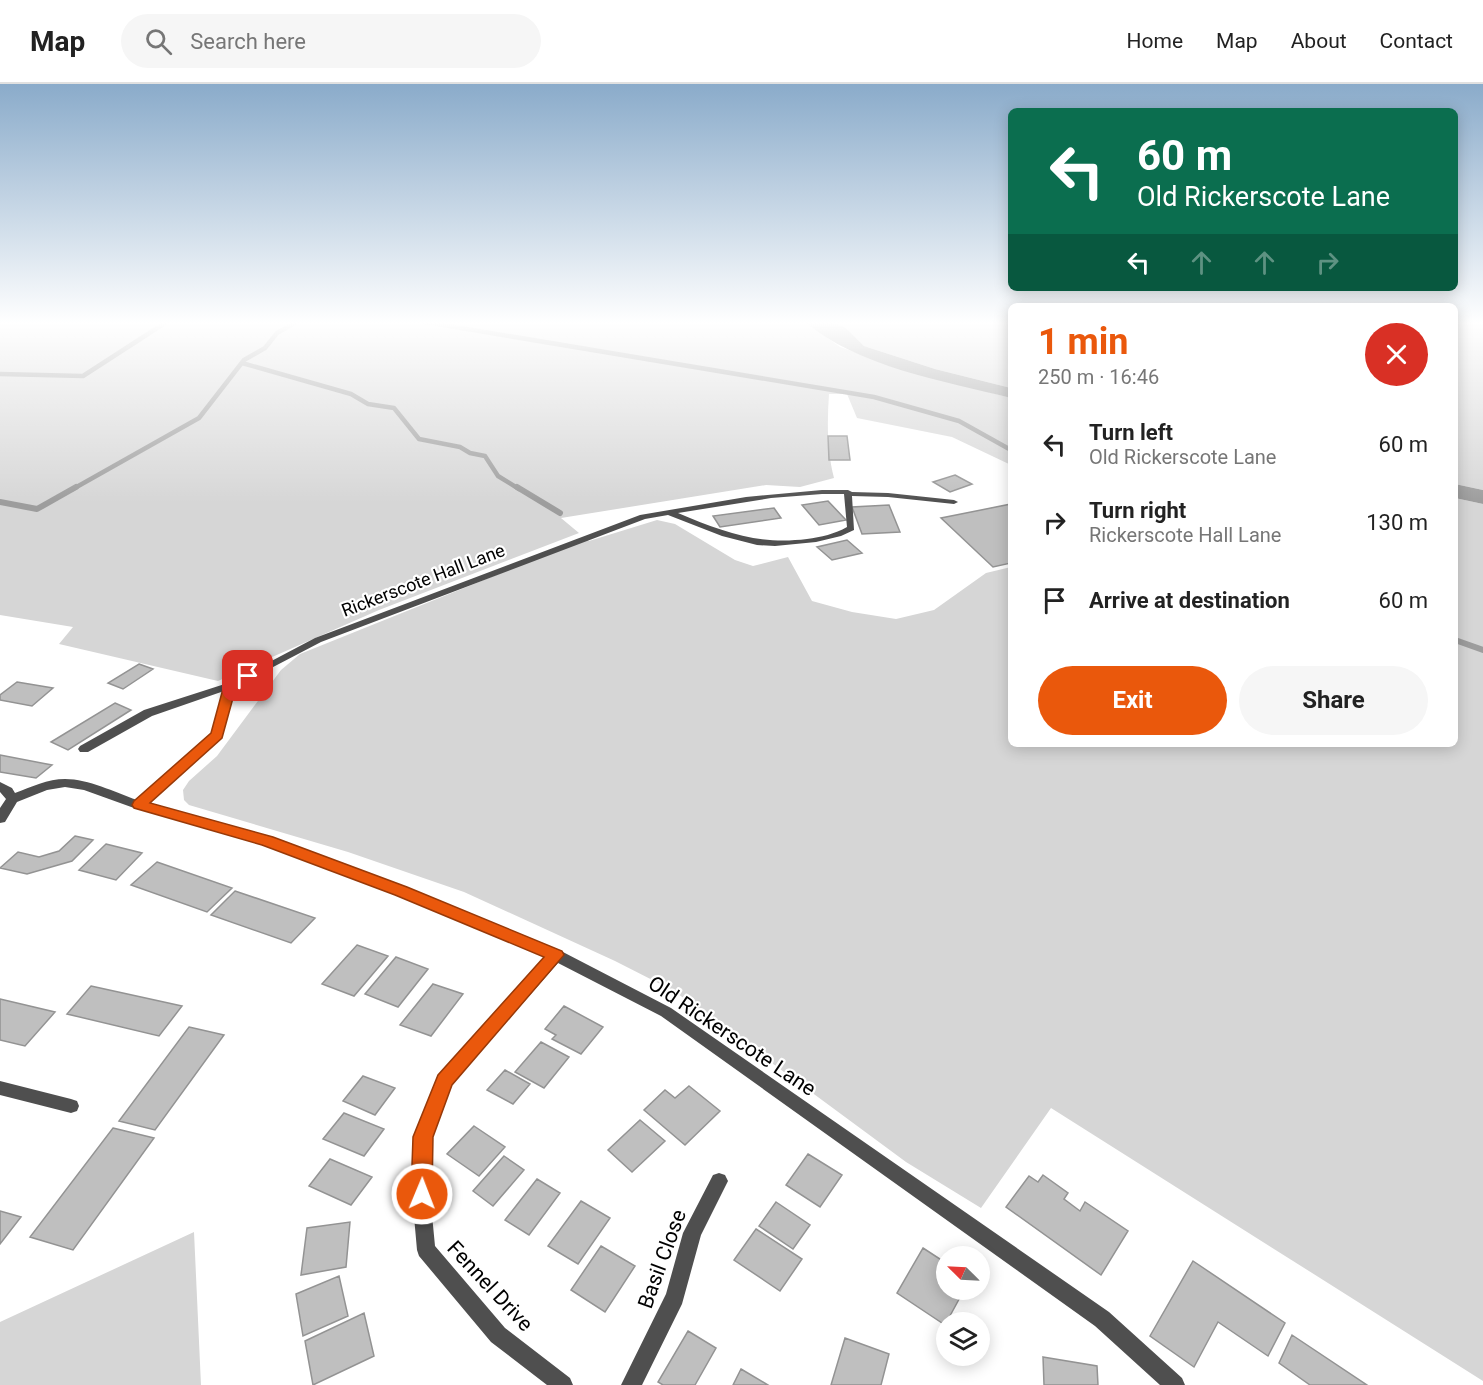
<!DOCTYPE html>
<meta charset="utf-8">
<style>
:root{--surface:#fff;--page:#f6f6f6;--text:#222;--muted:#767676;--line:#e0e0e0;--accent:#ea580c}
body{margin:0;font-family:Roboto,sans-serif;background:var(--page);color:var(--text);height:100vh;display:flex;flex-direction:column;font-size:22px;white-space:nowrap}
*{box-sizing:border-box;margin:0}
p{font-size:20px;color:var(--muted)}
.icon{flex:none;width:33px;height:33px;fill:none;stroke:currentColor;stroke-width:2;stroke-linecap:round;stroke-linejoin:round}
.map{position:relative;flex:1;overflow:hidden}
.side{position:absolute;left:1008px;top:219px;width:450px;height:444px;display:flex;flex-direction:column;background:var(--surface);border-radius:9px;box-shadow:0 3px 15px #0003}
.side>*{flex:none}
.top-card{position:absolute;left:1008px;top:24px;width:450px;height:183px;border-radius:9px;box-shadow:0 3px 15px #0003;background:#0b6e4f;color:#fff;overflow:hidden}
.needle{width:39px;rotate:294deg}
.buttons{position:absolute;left:936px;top:1162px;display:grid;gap:12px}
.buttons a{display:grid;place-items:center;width:54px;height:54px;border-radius:50%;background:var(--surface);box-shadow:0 3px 15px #0003;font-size:30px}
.pin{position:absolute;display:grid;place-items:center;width:51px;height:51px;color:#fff;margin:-26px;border-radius:12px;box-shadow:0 3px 9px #0006}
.me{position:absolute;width:66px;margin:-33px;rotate:1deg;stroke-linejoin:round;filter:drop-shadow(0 0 4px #0008)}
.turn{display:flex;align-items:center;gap:21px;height:126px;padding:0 30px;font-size:27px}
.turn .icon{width:78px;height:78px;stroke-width:2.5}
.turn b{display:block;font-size:42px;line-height:51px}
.lanes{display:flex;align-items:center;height:57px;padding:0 30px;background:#0003;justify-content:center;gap:30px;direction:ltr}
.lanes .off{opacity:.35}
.round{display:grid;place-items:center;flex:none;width:63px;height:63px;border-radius:32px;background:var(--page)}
.overview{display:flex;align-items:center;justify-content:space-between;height:102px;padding:0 30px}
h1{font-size:36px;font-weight:700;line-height:45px;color:var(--accent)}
.action{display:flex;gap:12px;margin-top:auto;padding:12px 30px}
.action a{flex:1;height:69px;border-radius:36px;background:var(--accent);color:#fff;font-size:24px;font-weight:700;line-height:69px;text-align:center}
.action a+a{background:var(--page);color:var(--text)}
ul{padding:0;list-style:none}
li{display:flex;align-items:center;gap:18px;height:78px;padding:0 30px}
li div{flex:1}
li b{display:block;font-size:22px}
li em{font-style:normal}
header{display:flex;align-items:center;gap:36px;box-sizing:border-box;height:84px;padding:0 30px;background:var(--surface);border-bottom:2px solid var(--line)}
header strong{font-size:28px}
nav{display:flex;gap:33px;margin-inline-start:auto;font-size:21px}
.search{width:420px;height:54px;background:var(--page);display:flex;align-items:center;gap:15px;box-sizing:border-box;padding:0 21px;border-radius:33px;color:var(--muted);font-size:22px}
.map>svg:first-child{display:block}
.green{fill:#d6d6d6}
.water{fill:#9d9d9d}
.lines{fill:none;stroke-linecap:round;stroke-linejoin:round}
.stream-far1{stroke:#9d9d9d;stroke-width:4.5}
.stream{stroke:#9d9d9d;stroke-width:6}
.building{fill:#bfbfbf;stroke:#939393;stroke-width:1.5}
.lane{fill:#4f4f4f;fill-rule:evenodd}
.street{fill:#4f4f4f;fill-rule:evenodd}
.route{fill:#ea580c;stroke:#983908;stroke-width:1.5}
.labels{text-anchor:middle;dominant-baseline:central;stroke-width:4.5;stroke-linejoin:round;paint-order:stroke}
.street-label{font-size:18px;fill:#000;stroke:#fff}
.near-street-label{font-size:21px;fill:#000;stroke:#fff}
</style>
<header>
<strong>Map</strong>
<div class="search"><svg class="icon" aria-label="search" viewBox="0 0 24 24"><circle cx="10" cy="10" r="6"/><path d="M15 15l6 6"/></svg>Search here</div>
<nav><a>Home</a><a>Map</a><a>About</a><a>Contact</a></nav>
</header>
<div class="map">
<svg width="1483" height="1301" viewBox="0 0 1483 1301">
<rect width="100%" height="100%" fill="#fff"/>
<path class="green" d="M 0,237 L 804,237 L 840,263 L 914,288 L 1011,314 L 1011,381 L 952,353 L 857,334 L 847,310 L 829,310 C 827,338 827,367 834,394 L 800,403 L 766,401 L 561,434 L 579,449 L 379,526 L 218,597 L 59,560 L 73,543 L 0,531 Z
M 830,237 L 1011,237 L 1011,304 L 935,285 L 864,262 L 846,244 Z
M 1455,237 L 1483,237 L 1483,406 L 1455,400 Z
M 1455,414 L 1483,420 L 1483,1297 L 1051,1024 L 981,1124 L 906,1078 L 674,907 L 615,877 L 464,808 L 348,768 L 189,721 L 184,716 L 183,706 L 189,697 L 217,672 L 281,586 L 300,570 L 586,455 L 589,457 L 657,436 L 675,440 L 735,476 L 753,482 L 788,473 L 812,517 L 852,528 L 896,535 L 934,526 L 986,489 L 1011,483 L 1011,660 L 1455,660 Z
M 194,1148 L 201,1301 L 0,1301 L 0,1238 Z"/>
<path class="water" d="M 804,237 L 830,237 L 846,244 L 864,262 L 935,285 L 1011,304 L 1011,314 C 944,297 857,283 804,237 Z
M 1455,400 L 1483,406 L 1483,420 L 1455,414 Z"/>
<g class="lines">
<path class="stream-far1" d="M 419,237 L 874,313 L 959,337 L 1011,366
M 242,279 L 351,310 L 368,320 L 394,324 L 419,355 L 460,363 L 470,369 L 485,372 L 498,392 L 519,405
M 0,290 L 83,292 L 168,237
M 73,405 L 199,334 L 244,276 L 265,264 L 277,249 L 298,237"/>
<path class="stream" d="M 517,403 L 560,429
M 0,418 L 37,425 L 76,403
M 1455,556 L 1483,566"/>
</g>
<path class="building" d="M 828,352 L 847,352 L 850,376 L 829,376 Z
M 955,391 L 972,400 L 950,408 L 933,398 Z
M 828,417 L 846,436 L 819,441 L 802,421 Z
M 1011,420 L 1011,479 L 993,483 L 941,434 Z
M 889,421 L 900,448 L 862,450 L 852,423 Z
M 774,424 L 781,434 L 720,443 L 713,432 Z
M 847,456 L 862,469 L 832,476 L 817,463 Z
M 139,580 L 153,585 L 123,605 L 108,599 Z
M 17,598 L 53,604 L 32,622 L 0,616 L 0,611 Z
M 115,619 L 131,626 L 68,666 L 51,658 Z
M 0,671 L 52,681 L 36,694 L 0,688 Z
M 75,752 L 93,756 L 72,777 L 27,790 L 0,784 L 18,768 L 39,773 L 59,767 Z
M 106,760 L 142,769 L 116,796 L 79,786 Z
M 157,778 L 232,804 L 207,828 L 131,801 Z
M 235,807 L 315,834 L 291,859 L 211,831 Z
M 357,861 L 388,872 L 354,912 L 322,900 Z
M 396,873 L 428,885 L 398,923 L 365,910 Z
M 433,900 L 463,910 L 431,952 L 400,941 Z
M 91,902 L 182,922 L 159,952 L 67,930 Z
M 0,915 L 55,928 L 25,962 L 0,956 Z
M 564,922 L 603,943 L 581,970 L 552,955 L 556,951 L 545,945 Z
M 189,943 L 224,951 L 155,1046 L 119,1037 Z
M 541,958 L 569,973 L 544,1004 L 515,988 Z
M 505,986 L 530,1000 L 513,1020 L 487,1006 Z
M 363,992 L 395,1004 L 375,1031 L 343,1017 Z
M 689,1002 L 720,1027 L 685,1061 L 644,1026 L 665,1006 L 675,1014 Z
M 344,1029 L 384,1045 L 364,1072 L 323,1055 Z
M 640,1036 L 665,1057 L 632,1088 L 608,1066 Z
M 474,1042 L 505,1063 L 479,1092 L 447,1070 Z
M 113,1044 L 154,1054 L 73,1166 L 30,1153 Z
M 808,1070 L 842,1091 L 820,1123 L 786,1101 Z
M 504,1072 L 524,1086 L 493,1122 L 473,1107 Z
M 330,1075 L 372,1093 L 351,1121 L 309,1102 Z
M 1043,1091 L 1068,1109 L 1064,1115 L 1080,1127 L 1085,1118 L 1128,1147 L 1101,1191 L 1006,1123 L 1029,1092 L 1038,1098 Z
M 537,1095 L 560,1109 L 529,1151 L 505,1136 Z
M 581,1117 L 610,1134 L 578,1180 L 548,1162 Z
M 776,1118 L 810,1141 L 793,1165 L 759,1142 Z
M 0,1127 L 21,1133 L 0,1160 Z
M 350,1138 L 346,1183 L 301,1191 L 307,1144 Z
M 756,1145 L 802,1175 L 780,1207 L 734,1176 Z
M 601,1162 L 635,1182 L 605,1228 L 571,1206 Z
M 923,1164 L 946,1179 L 946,1206 L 964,1206 L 945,1241 L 897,1209 Z
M 1193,1177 L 1285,1239 L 1268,1272 L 1218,1238 L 1194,1283 L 1150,1252 Z
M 339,1192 L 348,1232 L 303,1252 L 296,1210 Z
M 364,1229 L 374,1272 L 313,1301 L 305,1257 Z
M 688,1247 L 716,1264 L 695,1301 L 663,1301 L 658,1298 Z
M 1292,1251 L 1367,1301 L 1310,1301 L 1279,1279 Z
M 845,1254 L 889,1270 L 881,1301 L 831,1301 Z
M 1043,1273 L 1097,1282 L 1098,1301 L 1044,1301 Z
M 741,1285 L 768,1301 L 733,1301 Z"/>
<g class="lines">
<path class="lane" d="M 822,406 L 848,406 L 852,408 L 888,409 L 954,416 L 958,418 L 954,420 L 888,413 L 852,412 L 854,446 L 841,452 L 816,458 L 775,462 L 757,461 L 722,452 L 668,431 L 645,435 L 321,558 L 235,603 L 231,604 L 226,601 L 315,554 L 640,431 L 746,413 ZM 822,410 L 844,410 L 847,443 C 835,450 821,453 807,455 C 758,461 723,448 678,429 L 771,414 Z"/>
<path class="street" d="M 231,598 L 237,601 L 221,654 L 149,719 L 272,754 L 406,803 L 561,867 L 671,924 L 1109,1228 L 1182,1294 L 1185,1301 L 1160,1301 L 1095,1242 L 661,932 L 558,879 L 451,1001 L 432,1053 L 430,1110 L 435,1162 L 505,1244 L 570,1294 L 573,1301 L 547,1301 L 491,1258 L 419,1172 L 417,1166 L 412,1110 L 414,1053 L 436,997 L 438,992 L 545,873 L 396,811 L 263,760 L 134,724 L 84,706 L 65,703 L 47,706 L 17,718 L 5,738 L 0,739 L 0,724 L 6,715 L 0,708 L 0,698 L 12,704 L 15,709 C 31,703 48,695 65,695 C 89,695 114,708 137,716 L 211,650 L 224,607 L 152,632 L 88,668 L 80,668 L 78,665 L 80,662 L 144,626 Z
M 0,997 L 71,1015 L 77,1017 L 79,1022 L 77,1027 L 71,1029 L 0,1011 Z
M 719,1089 L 725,1091 L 728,1097 L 701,1151 L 682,1220 L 642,1301 L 621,1301 L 666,1210 L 683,1149 L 713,1091 Z"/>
</g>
<linearGradient id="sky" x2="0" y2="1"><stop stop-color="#8aabca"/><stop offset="0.57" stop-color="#fff"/><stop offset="1" stop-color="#fff" stop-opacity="0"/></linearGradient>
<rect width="1483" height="419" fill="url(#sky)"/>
<path class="route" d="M 248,588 L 255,592 L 236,603 L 222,654 L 150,719 L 273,753 L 407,803 L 562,867 L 564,871 L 452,1001 L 433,1053 L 432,1110 L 429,1116 L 422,1119 L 414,1116 L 411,1110 L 413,1053 L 438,991 L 544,873 L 395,811 L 262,761 L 134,724 L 132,721 L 134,717 L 211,649 L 224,601 Z"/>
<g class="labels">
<g class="street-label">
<text transform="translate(423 496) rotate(-21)">Rickerscote Hall Lane</text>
</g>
<g class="near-street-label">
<text transform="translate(732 952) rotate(34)">Old Rickerscote Lane</text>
<text transform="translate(662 1175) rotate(-70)">Basil Close</text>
<text transform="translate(490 1202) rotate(47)">Fennel Drive</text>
</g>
</g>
</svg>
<div class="buttons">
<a><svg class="needle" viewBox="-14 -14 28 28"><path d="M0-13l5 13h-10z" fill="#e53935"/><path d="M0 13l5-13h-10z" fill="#767676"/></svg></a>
<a><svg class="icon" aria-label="layers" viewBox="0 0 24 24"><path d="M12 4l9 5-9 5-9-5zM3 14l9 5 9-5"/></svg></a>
</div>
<div class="pin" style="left:248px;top:592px;background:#d93025"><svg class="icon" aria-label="arrive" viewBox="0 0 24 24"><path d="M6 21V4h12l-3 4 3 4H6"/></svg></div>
<svg class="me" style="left:422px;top:1110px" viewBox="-20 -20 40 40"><circle r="17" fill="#ea580c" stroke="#fff" stroke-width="3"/><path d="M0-11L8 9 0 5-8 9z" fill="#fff"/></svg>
<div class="top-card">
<div class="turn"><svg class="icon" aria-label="left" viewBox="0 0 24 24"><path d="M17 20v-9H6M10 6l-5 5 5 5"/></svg><div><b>60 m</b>Old Rickerscote Lane</div></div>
<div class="lanes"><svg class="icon" aria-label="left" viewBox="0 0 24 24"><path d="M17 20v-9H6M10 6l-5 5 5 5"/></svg><svg class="icon off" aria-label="ahead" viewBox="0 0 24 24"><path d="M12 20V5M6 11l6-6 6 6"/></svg><svg class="icon off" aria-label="ahead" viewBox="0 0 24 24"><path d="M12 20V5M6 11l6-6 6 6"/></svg><svg class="icon off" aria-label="right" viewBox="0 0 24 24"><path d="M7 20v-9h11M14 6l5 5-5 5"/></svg></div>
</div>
<section class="side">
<div class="overview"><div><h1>1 min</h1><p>250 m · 16:46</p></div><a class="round" style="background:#d93025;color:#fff"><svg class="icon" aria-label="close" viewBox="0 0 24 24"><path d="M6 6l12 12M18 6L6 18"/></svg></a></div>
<ul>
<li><svg class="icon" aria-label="left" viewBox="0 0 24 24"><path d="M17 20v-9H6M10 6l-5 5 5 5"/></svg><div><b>Turn left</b><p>Old Rickerscote Lane</p></div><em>60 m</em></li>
<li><svg class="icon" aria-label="right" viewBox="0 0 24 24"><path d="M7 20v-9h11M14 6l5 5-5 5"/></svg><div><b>Turn right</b><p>Rickerscote Hall Lane</p></div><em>130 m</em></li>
<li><svg class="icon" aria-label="arrive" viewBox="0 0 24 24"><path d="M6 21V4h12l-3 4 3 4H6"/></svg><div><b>Arrive at destination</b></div><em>60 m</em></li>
</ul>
<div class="action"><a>Exit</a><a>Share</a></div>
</section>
</div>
